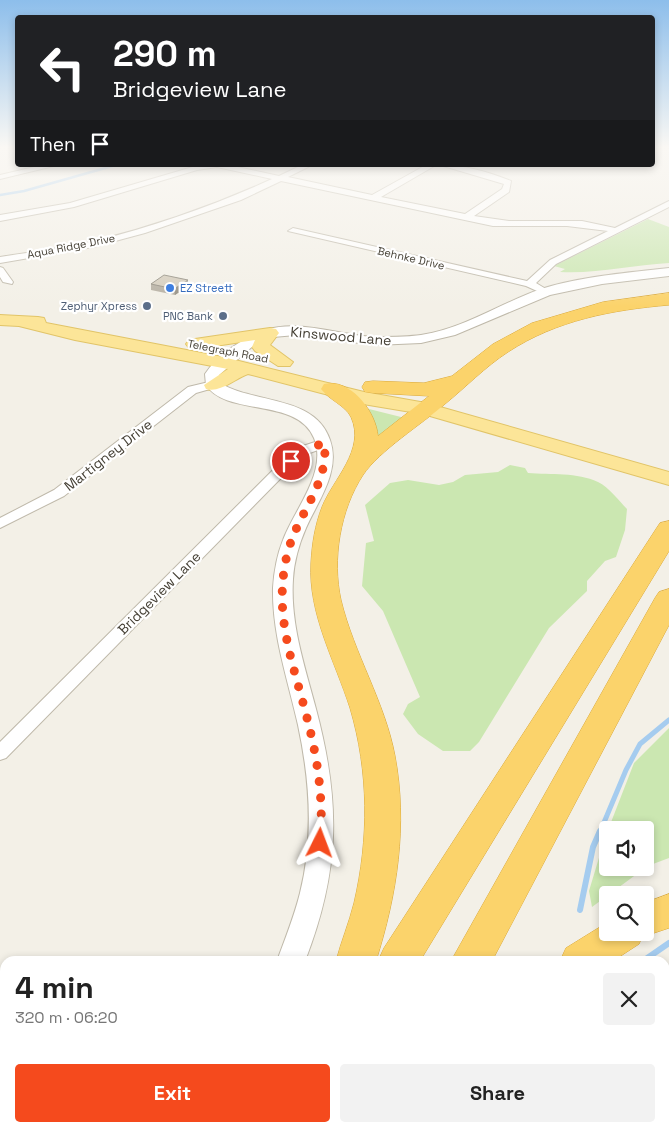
<!DOCTYPE html>
<meta charset="utf-8">
<style>
:root{--surface:#fff;--page:#f2f2f2;--text:#222;--muted:#767676;--accent:#f54a1d}
body{margin:0;font-family:"Space Grotesk",sans-serif;background:var(--page);color:var(--text);height:100vh;display:flex;flex-direction:column;font-size:19px;white-space:nowrap}
*{box-sizing:border-box;margin:0}
p{font-size:16px;color:var(--muted)}
.icon{flex:none;width:28px;height:28px;fill:none;stroke:currentColor;stroke-width:2;stroke-linecap:round;stroke-linejoin:round}
.map{position:relative;flex:1;overflow:hidden}
.sheet{position:absolute;left:0px;top:956px;width:670px;height:176px;display:flex;flex-direction:column;background:var(--surface);border-radius:15px 15px 0 0;box-shadow:0 2px 8px #0003}
.sheet>*{flex:none}
.guide{position:absolute;left:15px;top:15px;width:640px;height:152px;border-radius:5px;box-shadow:0 2px 8px #0003;background:#202124;color:#fff;overflow:hidden}
.controls{position:absolute;left:599px;top:821px;display:grid;gap:10px}
.controls a{display:grid;place-items:center;width:55px;height:55px;border-radius:5px;background:var(--surface);box-shadow:0 2px 8px #0003;font-size:25px}
.pin{position:absolute;display:grid;place-items:center;width:42px;height:42px;color:#fff;margin:-21px;border:2px solid #fff;border-radius:50%;box-shadow:0 1px 5px #0007}
.me{position:absolute;width:55px;margin:-28px;rotate:3deg;stroke-linejoin:round;filter:drop-shadow(0 0 4px #0008)}
.turn{display:flex;align-items:center;gap:18px;height:105px;padding:0 15px;font-size:22px}
.turn .icon{width:65px;height:65px;stroke-width:2.5}
.turn b{display:block;font-size:35px;line-height:42px}
.then{display:flex;align-items:center;height:48px;padding:0 15px;background:#0003;gap:10px;font-size:19px}
.round{display:grid;place-items:center;flex:none;width:52px;height:52px;border-radius:5px;background:var(--page)}
.headline{display:flex;align-items:center;justify-content:space-between;height:85px;padding:0 15px}
h1{font-size:30px;font-weight:700;line-height:38px}
.cta{display:flex;gap:10px;margin-top:auto;padding:10px 15px}
.cta a{flex:1;height:58px;border-radius:5px;background:var(--accent);color:#fff;font-size:20px;font-weight:700;line-height:58px;text-align:center}
.cta a+a{background:var(--page);color:var(--text)}
.map>svg:first-child{display:block}
.green{fill:#cbe7b1}
.lines{fill:none;stroke-linecap:round;stroke-linejoin:round}
.stream-far2{stroke:#a5ccef;stroke-width:2.5}
.stream-far1{stroke:#a5ccef;stroke-width:5}
.stream{stroke:#a5ccef;stroke-width:6}
.minor-casing{stroke:#bfb9aa;stroke-width:2}
.tertiary-casing{stroke:#bfb9aa;stroke-width:2}
.primary-casing{stroke:#e1c468;stroke-width:2}
.motorway-casing{stroke:#daa93b;stroke-width:1}
.minor{fill:#fff;fill-rule:evenodd}
.tertiary{fill:#fff;fill-rule:evenodd}
.primary{fill:#fce598;fill-rule:evenodd}
.motorway{fill:#fbd36b;fill-rule:evenodd}
.wall{fill:#b7b0a3}
.shaded-wall{fill:#959084}
.building{fill:#d5cdbd;stroke:#959084}
.route{stroke:#f54a1d;stroke-width:9;stroke-dasharray:0 16.2}
.shop-dot{fill:#3f7fe0;stroke:#fff;stroke-width:2}
.service-dot{fill:#5c6f8a;stroke:#fff;stroke-width:2}
.labels{text-anchor:middle;dominant-baseline:central;stroke-width:4.5;stroke-linejoin:round;paint-order:stroke}
.far-street-label{font-size:11px;fill:#464136;stroke:#fff}
.far-shop-label{font-size:11px;fill:#366cbe;stroke:#fff;text-anchor:start}
.far-service-label{font-size:11px;fill:#4e5e75;stroke:#fff;text-anchor:end}
.street-label{font-size:14px;fill:#464136;stroke:#fff}
</style>
<div class="map">
<svg width="669" height="1132" viewBox="0 0 669 1132">
<rect width="100%" height="100%" fill="#f3f0e7"/>
<path class="green" d="M 648,219 L 669,227 L 669,263 C 632,265 597,274 560,272 L 565,269 L 554,266 Z
M 365,408 L 401,417 L 402,418 L 378,438 Z
M 510,465 L 525,468 L 528,473 C 551,475 577,472 598,482 C 609,487 619,501 627,509 L 625,530 L 616,557 L 605,561 L 587,581 L 587,591 L 549,628 L 479,742 L 470,751 L 443,751 L 418,734 L 403,714 L 408,704 L 420,697 L 383,611 L 362,586 L 366,543 L 374,541 L 365,505 L 390,483 L 408,480 L 439,485 L 453,482 L 465,475 L 498,472 Z
M 669,728 L 669,858 L 645,867 L 645,830 L 608,830 L 634,763 Z
M 607,831 L 608,868 L 645,868 L 592,907 L 589,891 Z"/>
<g class="lines">
<path class="stream-far2" d="M 0,195 L 24,191 L 116,165"/>
<path class="stream-far1" d="M 600,832 L 626,770 L 640,744 L 669,720"/>
<path class="stream" d="M 580,910 L 593,847 L 600,831
M 643,961 L 669,943
M 462,1132 L 466,1128"/>
<defs>
<path id="minor" d="M 43,165 L 58,165 L 0,179 L 0,175 Z
M 228,165 L 279,176 L 302,165 L 312,165 L 288,177 L 372,195 L 426,165 L 436,165 L 381,197 L 465,214 L 502,189 L 504,184 L 440,165 C 464,165 489,172 511,181 L 509,192 L 474,216 L 509,221 L 582,221 L 615,228 L 669,201 L 669,207 L 556,264 L 536,283 L 551,292 L 546,295 L 526,286 L 288,231 L 293,228 L 527,281 L 550,260 L 608,231 L 567,226 L 493,226 L 281,181 L 241,200 L 145,233 L 93,247 L 0,263 L 0,257 C 31,252 64,248 95,241 C 155,226 215,205 272,179 L 217,167 L 197,170 L 74,207 L 0,221 L 0,215 L 70,203 L 196,166 Z
M 0,267 L 3,268 L 13,282 L 12,284 L 3,282 L 0,277 Z
M 213,381 L 219,385 L 217,387 L 196,393 L 64,496 L 0,528 L 0,518 L 54,490 L 188,387 Z
M 324,439 L 329,440 L 330,443 L 329,446 L 307,454 L 285,474 L 6,758 L 0,760 L 0,742 L 275,468 L 297,448 Z"/>
<path id="tertiary" d="M 669,268 L 669,276 L 602,284 L 550,295 L 455,335 L 421,343 L 375,345 L 296,335 L 273,337 L 253,346 L 219,375 L 220,383 C 254,404 315,395 330,440 C 341,471 318,501 306,528 C 299,544 294,562 293,579 C 290,624 305,667 316,709 C 341,803 340,871 305,961 L 277,961 C 285,939 294,917 300,893 C 314,837 310,781 298,725 C 288,680 272,635 273,588 C 274,572 277,555 283,540 C 294,510 328,472 314,438 C 297,397 227,417 206,385 L 205,374 C 218,354 243,338 266,330 C 300,319 341,336 375,337 C 390,337 406,337 421,335 C 463,329 501,303 541,289 C 582,276 627,273 669,268 Z
M 171,1128 L 204,1128 L 202,1132 L 169,1132 Z"/>
<path id="primary" d="M 0,315 L 38,317 L 44,318 L 46,323 L 223,357 L 364,392 L 426,403 L 669,472 L 669,485 L 423,414 L 363,404 L 248,374 C 234,379 221,393 206,389 L 204,385 L 228,369 L 75,340 L 19,326 L 0,325 Z
M 270,328 L 276,329 L 279,333 L 270,345 L 293,362 L 290,366 L 278,366 L 255,351 L 252,347 L 255,340 L 195,349 L 189,348 L 186,344 L 189,340 L 195,339 Z"/>
<path id="motorway" d="M 669,293 L 669,305 C 612,310 557,320 508,352 C 485,367 466,387 445,404 C 422,424 379,451 363,475 C 340,510 332,560 341,600 C 354,654 385,702 395,756 C 408,825 397,895 376,961 L 336,961 C 341,942 349,923 354,903 C 369,839 369,772 350,708 C 335,661 308,614 311,563 C 312,544 315,525 322,507 C 333,479 366,450 351,417 C 345,405 329,400 321,389 L 324,384 C 351,378 376,412 378,436 L 429,396 L 373,393 L 365,392 L 362,387 L 365,382 L 373,381 L 424,383 L 452,376 L 493,344 L 532,323 L 603,302 Z
M 669,521 L 669,551 L 420,961 L 378,961 L 384,948 L 656,529 L 660,523 Z
M 669,589 L 669,625 L 492,961 L 451,961 L 655,598 L 659,592 Z
M 669,894 L 669,928 L 642,937 L 639,944 L 613,961 L 560,961 L 566,948 L 608,922 L 608,932 L 645,932 L 645,903 Z
M 270,1128 L 316,1128 L 314,1132 L 268,1132 Z
M 354,1128 L 437,1128 L 435,1132 L 352,1132 Z"/>
</defs>
<use href="#minor" class="minor-casing"/>
<use href="#tertiary" class="tertiary-casing"/>
<use href="#primary" class="primary-casing"/>
<use href="#motorway" class="motorway-casing"/>
<use href="#minor" class="minor"/>
<use href="#tertiary" class="tertiary"/>
<use href="#primary" class="primary"/>
<use href="#motorway" class="motorway"/>
</g>
<path class="wall" d="M 188,280 L 188,286 L 175,295 L 151,290 L 151,284 Z"/>
<path class="shaded-wall" d="M 188,280 L 188,286 L 175,295 L 174,289 Z"/>
<path class="building" d="M 164,275 L 188,280 L 174,289 L 151,284 Z"/>
<linearGradient id="sky" x2="0" y2="1"><stop stop-color="#8dbeeb"/><stop offset="0.48" stop-color="#faf8f4"/><stop offset="1" stop-color="#faf8f4" stop-opacity="0"/></linearGradient>
<rect width="669" height="307" fill="url(#sky)"/>
<g class="lines">
<path class="route" d="M 291,461 L 302,451 L 324,443 C 330,477 303,509 292,539 C 287,552 284,567 283,580 C 278,629 297,676 308,722 C 318,760 324,804 320,843"/>
</g>
<circle class="shop-dot" cx="170" cy="288" r="5"/>
<g class="service-dot">
<circle cx="147" cy="306" r="5"/>
<circle cx="223" cy="316" r="5"/>
</g>
<g class="labels">
<g class="far-street-label">
<text transform="translate(71 246) rotate(-11)">Aqua Ridge Drive</text>
<text transform="translate(411 258) rotate(13)">Behnke Drive</text>
<text transform="translate(228 351) rotate(11)">Telegraph Road</text>
</g>
<g class="far-shop-label">
<text x="180" y="288">EZ Streett</text>
</g>
<g class="far-service-label">
<text x="137" y="306">Zephyr Xpress</text>
<text x="213" y="316">PNC Bank</text>
</g>
<g class="street-label">
<text transform="translate(341 336) rotate(5)">Kinswood Lane</text>
<text transform="translate(108 455) rotate(-38)">Martigney Drive</text>
<text transform="translate(159 593) rotate(-45)">Bridgeview Lane</text>
</g>
</g>
</svg>
<div class="controls">
<a><svg class="icon" aria-label="sound" viewBox="0 0 24 24"><path d="M4 9h4l5-4v14l-5-4H4zM17 9q2 3 0 6"/></svg></a>
<a><svg class="icon" aria-label="search" viewBox="0 0 24 24"><circle cx="10" cy="10" r="6"/><path d="M15 15l6 6"/></svg></a>
</div>
<div class="pin" style="left:291px;top:461px;background:#d93025"><svg class="icon" aria-label="arrive" viewBox="0 0 24 24"><path d="M6 21V4h12l-3 4 3 4H6"/></svg></div>
<svg class="me" style="left:320px;top:843px" viewBox="-20 -20 40 40"><path d="M0-17L14 15 0 8-14 15z" fill="#f54a1d" stroke="#fff" stroke-width="4"/></svg>
<div class="guide">
<div class="turn"><svg class="icon" aria-label="left" viewBox="0 0 24 24"><path d="M17 20v-9H6M10 6l-5 5 5 5"/></svg><div><b>290 m</b>Bridgeview Lane</div></div>
<div class="then">Then<svg class="icon" aria-label="arrive" viewBox="0 0 24 24"><path d="M6 21V4h12l-3 4 3 4H6"/></svg></div>
</div>
<section class="sheet">
<div class="headline"><div><h1>4 min</h1><p>320 m · 06:20</p></div><a class="round"><svg class="icon" aria-label="close" viewBox="0 0 24 24"><path d="M6 6l12 12M18 6L6 18"/></svg></a></div>
<div class="cta"><a>Exit</a><a>Share</a></div>
</section>
</div>
